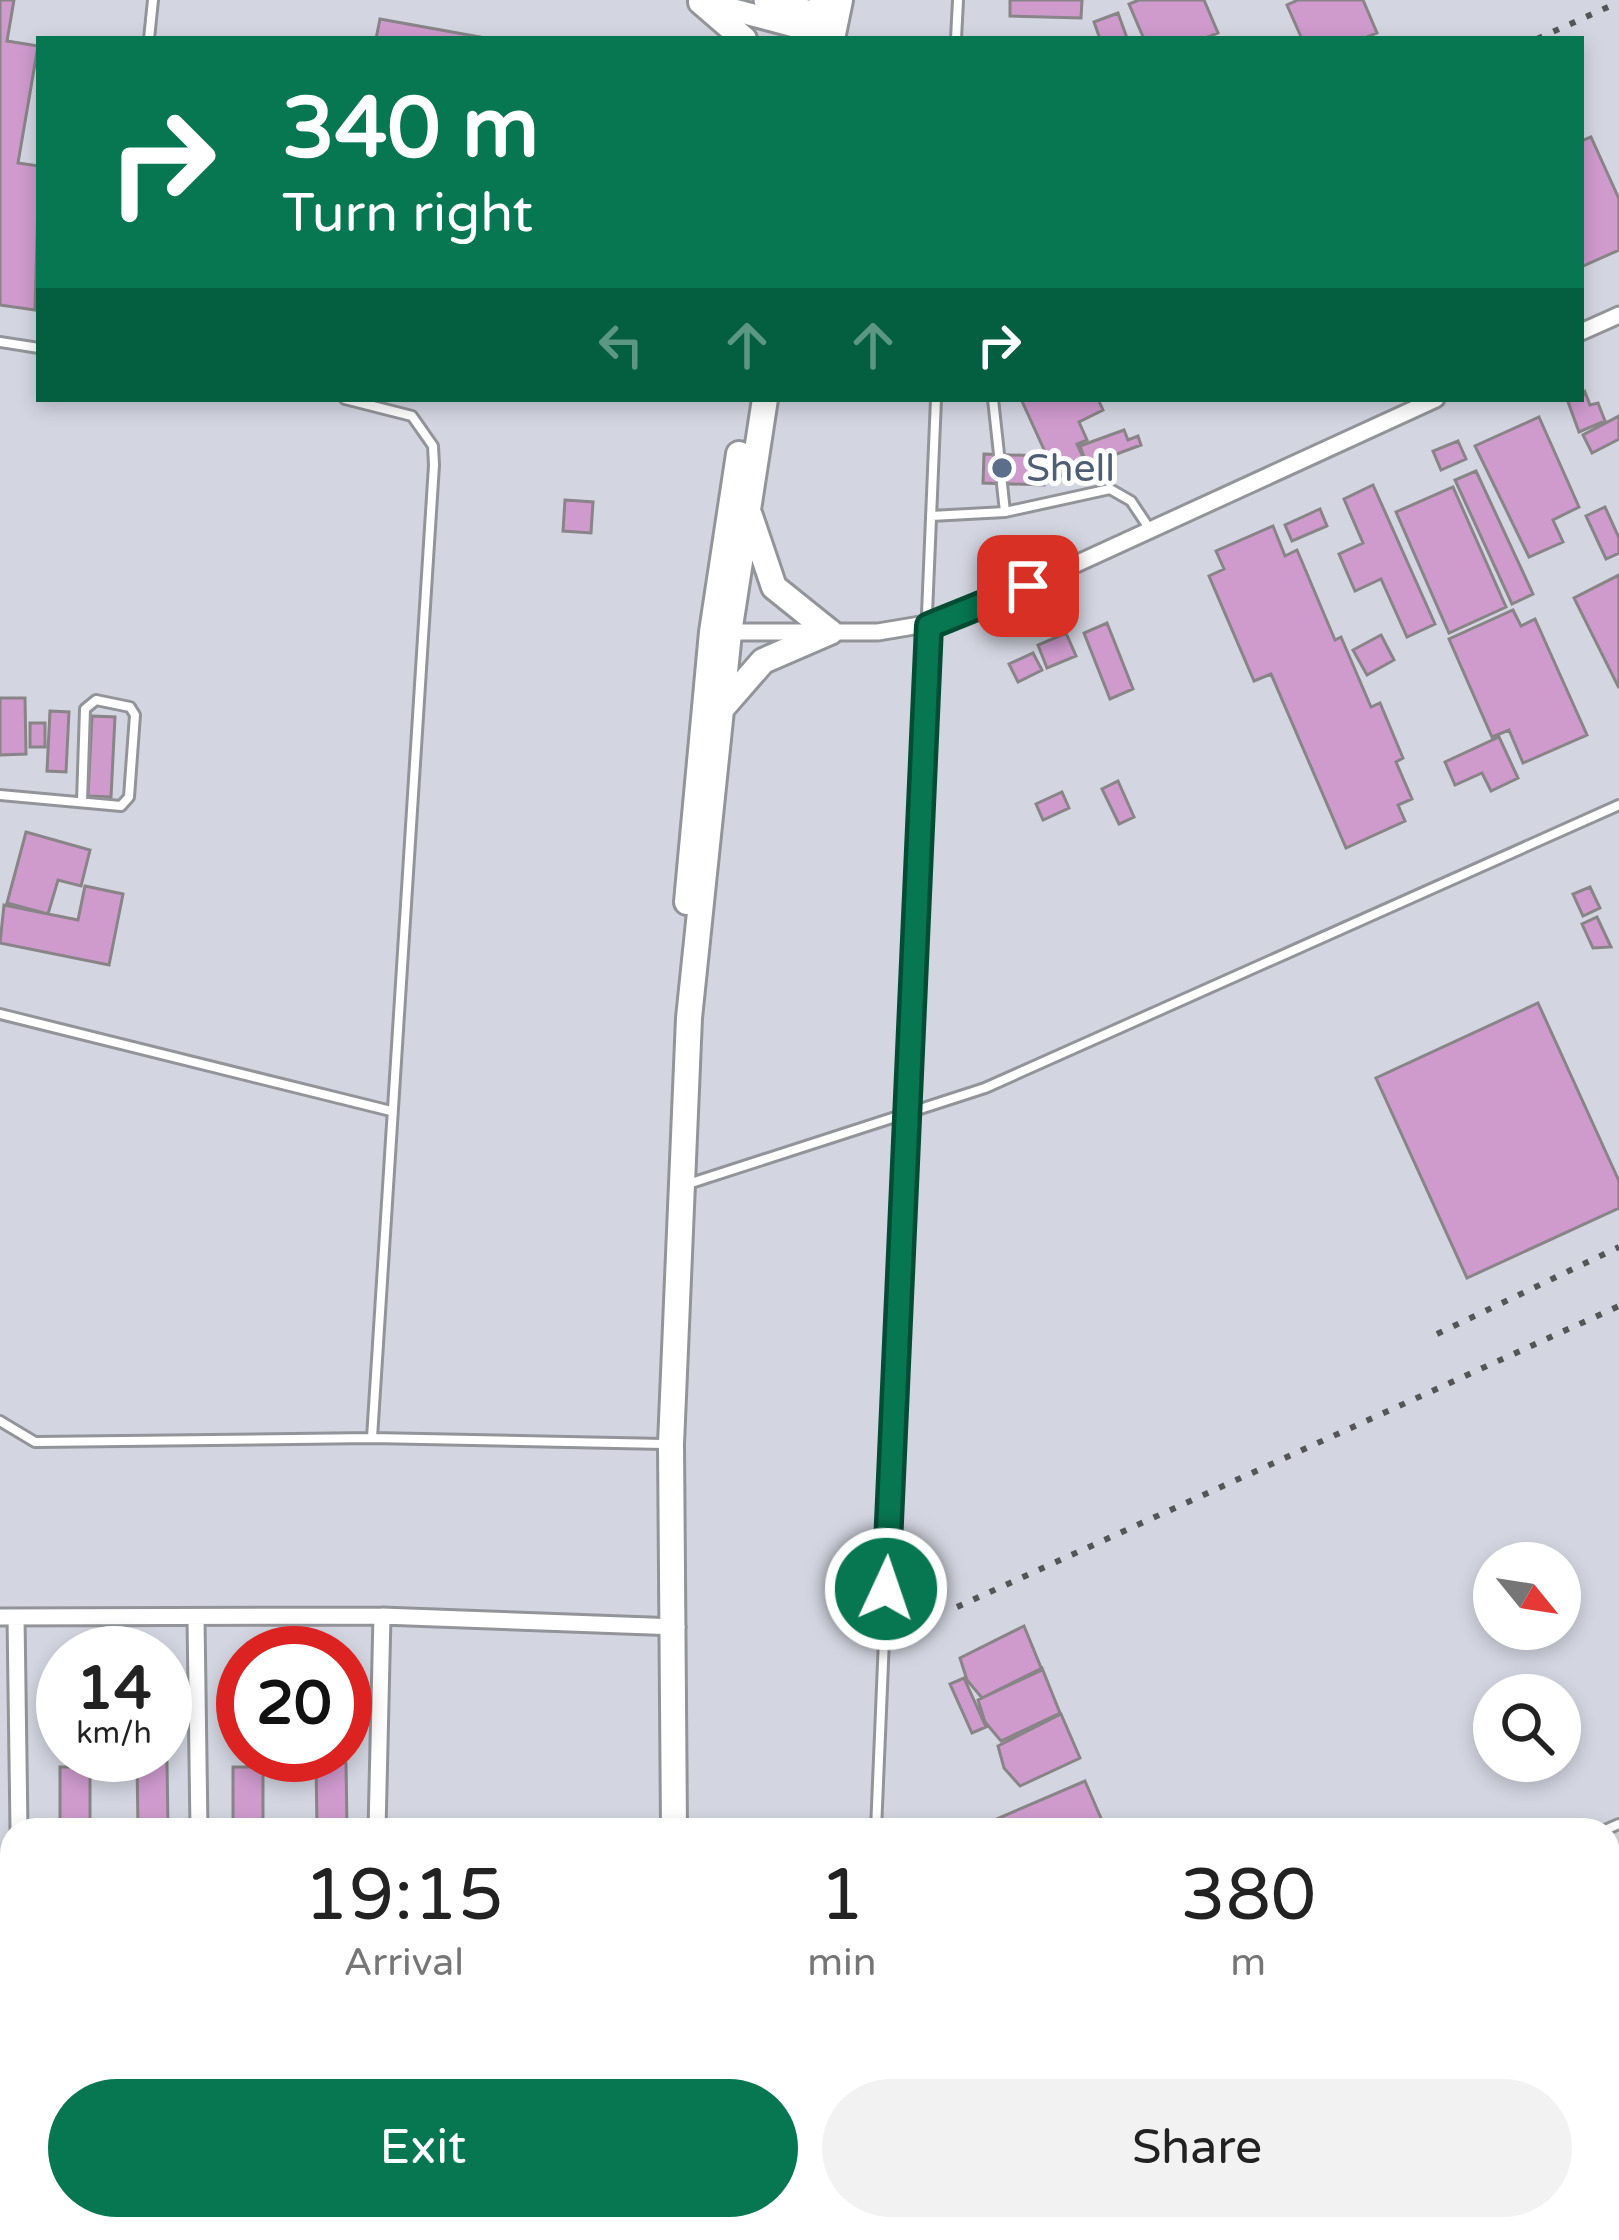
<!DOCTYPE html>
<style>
:root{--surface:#fff;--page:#f2f2f2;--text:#222;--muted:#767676;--accent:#067751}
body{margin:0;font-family:"Varela Round",sans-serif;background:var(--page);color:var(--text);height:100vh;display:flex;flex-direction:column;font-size:45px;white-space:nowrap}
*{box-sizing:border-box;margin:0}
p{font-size:39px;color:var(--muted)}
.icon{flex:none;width:66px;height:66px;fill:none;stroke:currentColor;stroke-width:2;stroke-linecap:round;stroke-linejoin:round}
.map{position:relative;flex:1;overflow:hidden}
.details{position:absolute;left:0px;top:1818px;width:1620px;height:423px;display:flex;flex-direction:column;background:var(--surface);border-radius:36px 36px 0 0;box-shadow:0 6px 18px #0003}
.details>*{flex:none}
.hud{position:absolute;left:36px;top:36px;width:1548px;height:366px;border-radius:0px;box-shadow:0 6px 18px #0003;background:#067751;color:#fff;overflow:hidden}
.needle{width:78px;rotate:120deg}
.fabs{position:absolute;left:1473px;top:1542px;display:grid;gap:24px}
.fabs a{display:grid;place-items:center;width:108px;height:108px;border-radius:50%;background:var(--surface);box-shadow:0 6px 18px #0003;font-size:60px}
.speed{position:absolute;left:36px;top:1626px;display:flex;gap:24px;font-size:60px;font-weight:700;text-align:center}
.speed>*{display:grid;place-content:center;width:156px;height:156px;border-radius:50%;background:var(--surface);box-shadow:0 6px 18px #0003;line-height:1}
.speed small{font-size:30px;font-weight:400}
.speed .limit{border:18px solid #d22;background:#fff;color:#111}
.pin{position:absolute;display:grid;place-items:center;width:102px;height:102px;color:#fff;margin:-51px;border-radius:24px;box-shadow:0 6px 18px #0006}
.me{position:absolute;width:132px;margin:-66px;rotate:3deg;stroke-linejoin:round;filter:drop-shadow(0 0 9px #0008)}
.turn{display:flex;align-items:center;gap:42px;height:252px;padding:0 48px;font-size:54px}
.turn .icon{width:156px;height:156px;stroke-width:2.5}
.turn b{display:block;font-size:84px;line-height:102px}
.lanes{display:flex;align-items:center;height:114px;padding:0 48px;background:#0003;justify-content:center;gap:60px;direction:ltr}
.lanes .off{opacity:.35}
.eta{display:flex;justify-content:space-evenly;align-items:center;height:204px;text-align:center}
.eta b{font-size:72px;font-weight:600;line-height:84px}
.cta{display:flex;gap:24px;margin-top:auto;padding:24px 48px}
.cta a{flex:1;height:138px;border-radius:72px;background:var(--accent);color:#fff;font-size:48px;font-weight:600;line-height:138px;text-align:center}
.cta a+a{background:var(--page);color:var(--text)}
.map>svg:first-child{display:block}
.built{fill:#d3d6e1;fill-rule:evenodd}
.building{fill:#cf9bcd;stroke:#888487;stroke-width:3}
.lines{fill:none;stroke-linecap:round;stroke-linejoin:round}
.lane-casing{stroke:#939499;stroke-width:14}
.street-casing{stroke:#939499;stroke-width:21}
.secondary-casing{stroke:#939499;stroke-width:27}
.primary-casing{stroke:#939499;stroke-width:30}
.lane{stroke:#fff;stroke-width:8}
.street{stroke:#fff;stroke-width:15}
.secondary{stroke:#fff;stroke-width:21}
.primary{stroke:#fff;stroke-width:24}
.rail{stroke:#545557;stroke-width:6;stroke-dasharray:6 12;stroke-linecap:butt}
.route-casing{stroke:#044d35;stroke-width:30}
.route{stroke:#067751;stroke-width:21}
.service-dot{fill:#5c6f8a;stroke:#fff;stroke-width:4.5}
.labels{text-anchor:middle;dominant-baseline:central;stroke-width:10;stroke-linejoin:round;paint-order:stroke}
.service-label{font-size:39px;fill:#4e5e75;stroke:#fff;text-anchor:start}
</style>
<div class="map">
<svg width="1619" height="2240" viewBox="0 0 1619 2240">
<rect width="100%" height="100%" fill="#dee0e4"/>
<path class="built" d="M 0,0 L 1619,0 L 1619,2240 L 0,2240 ZM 39,39 L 1581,39 L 1581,399 L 39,399 ZM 1494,1563 L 1560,1563 L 1560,1629 L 1494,1629 ZM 63,1653 L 165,1653 L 165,1755 L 63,1755 ZM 243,1653 L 345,1653 L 345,1755 L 243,1755 ZM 1494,1695 L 1560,1695 L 1560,1761 L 1494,1761 ZM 12,1830 L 1608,1830 L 1608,2229 L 12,2229 Z"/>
<path class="building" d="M 0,0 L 14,0 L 7,41 L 38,46 L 18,163 L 39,166 L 35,310 L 0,305 Z
M 1010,0 L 1082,0 L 1081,18 L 1010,16 Z
M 1139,0 L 1204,0 L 1218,33 L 1203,39 L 1144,39 L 1129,4 Z
M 1298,0 L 1363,0 L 1377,33 L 1362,39 L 1302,39 L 1287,5 Z
M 1118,13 L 1127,38 L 1100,39 L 1094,22 Z
M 380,19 L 491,39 L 376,39 Z
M 1591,137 L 1619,199 L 1619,250 L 1581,267 L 1581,141 Z
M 1585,392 L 1590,405 L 1598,403 L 1605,421 L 1579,432 L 1567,399 L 1581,399 Z
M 1021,399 L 1098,399 L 1103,410 L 1079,422 L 1087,440 L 1077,444 L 1086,464 L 1057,478 Z
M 1619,416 L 1619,439 L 1592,453 L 1583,435 Z
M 1539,417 L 1579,507 L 1553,520 L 1563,542 L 1529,557 L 1475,446 Z
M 1124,430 L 1128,440 L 1138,436 L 1141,445 L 1087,465 L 1080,446 Z
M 1458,441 L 1466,459 L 1441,470 L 1433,451 Z
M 984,454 L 1044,456 L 1044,485 L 983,483 Z
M 1476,471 L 1533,594 L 1512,604 L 1455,480 Z
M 1373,485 L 1435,624 L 1407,637 L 1381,579 L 1355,591 L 1339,554 L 1363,543 L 1344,499 Z
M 1453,487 L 1506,607 L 1449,633 L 1396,512 Z
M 565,500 L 593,502 L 591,533 L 563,531 Z
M 1605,507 L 1619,538 L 1619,553 L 1606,559 L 1586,516 Z
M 1320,509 L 1327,526 L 1292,541 L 1285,525 Z
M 1273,526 L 1285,556 L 1297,550 L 1335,640 L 1341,637 L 1371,707 L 1380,703 L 1403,758 L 1396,762 L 1412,799 L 1398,805 L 1405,821 L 1346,848 L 1271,674 L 1254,681 L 1209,576 L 1224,569 L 1216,551 Z
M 1619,575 L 1619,688 L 1574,598 Z
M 1513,610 L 1521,626 L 1535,619 L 1587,735 L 1523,763 L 1509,730 L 1492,737 L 1449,639 Z
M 1107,623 L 1133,689 L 1110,699 L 1084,633 Z
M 1066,633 L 1076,656 L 1047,668 L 1038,645 Z
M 1381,635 L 1394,660 L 1367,675 L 1353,650 Z
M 1033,653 L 1042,670 L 1018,682 L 1009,664 Z
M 0,698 L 25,698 L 26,754 L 0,755 Z
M 50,711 L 69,712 L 66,772 L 47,771 Z
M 92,716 L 115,717 L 111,797 L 88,796 Z
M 30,723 L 45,723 L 45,747 L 30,747 Z
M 1499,737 L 1518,778 L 1491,791 L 1482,773 L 1455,785 L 1445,762 Z
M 1118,781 L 1134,817 L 1119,824 L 1102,789 Z
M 1062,792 L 1069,808 L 1043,820 L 1036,804 Z
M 26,832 L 90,850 L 81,886 L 58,880 L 48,914 L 7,903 Z
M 85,886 L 123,894 L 109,965 L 0,943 L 4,905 L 78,920 Z
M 1590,887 L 1600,908 L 1583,916 L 1573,894 Z
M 1597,917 L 1611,947 L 1593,948 L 1582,924 Z
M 1538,1003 L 1619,1181 L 1619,1208 L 1467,1278 L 1376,1078 Z
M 1024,1626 L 1042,1670 L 982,1698 L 967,1680 L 960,1658 Z
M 237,1666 L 243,1666 L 243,1730 L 237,1730 Z
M 1042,1668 L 1060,1713 L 1001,1741 L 985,1722 L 978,1700 Z
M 964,1678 L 986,1727 L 972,1733 L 950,1684 Z
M 1061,1714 L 1080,1758 L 1020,1786 L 1004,1768 L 998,1746 Z
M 167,1762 L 168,1827 L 138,1827 L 137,1763 Z
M 316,1763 L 346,1763 L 347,1827 L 317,1828 Z
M 60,1767 L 90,1767 L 90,1830 L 60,1830 Z
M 233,1767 L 263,1767 L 263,1830 L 233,1830 Z
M 1085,1781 L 1106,1830 L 971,1830 Z
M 135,2229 L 160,2229 L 170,2233 L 167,2240 L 130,2240 Z
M 308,2229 L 351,2229 L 349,2240 L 303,2240 Z
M 354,2229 L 389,2229 L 384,2240 L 353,2240 Z
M 414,2229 L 449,2229 L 444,2240 L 409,2240 Z"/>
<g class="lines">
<defs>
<path id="lane" d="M 149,39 L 153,0
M 956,39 L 958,0
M 0,342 L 39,348
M 345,399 L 412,416 L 433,446 L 434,465 L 372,1438
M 993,399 L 999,454
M 1002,484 L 1005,512
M 931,516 L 1005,512 L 1110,489 L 1131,501 L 1149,528
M 0,795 L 121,806 L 129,797 L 135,715 L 130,707 L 96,700 L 85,709 L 82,802
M 0,1014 L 391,1111
M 688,1184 L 985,1088 L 1619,805
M 0,1421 L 35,1442 L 372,1438 L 664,1444
M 876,1830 L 936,399
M 1605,1830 L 1619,1824
M 860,2240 L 860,2229"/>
<path id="street" d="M 1581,332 L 1619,315
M 721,632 L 878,632 L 956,619 L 1436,399
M 0,1617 L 382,1616 L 677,1627
M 16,1617 L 19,1830
M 196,1619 L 199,1830
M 377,1830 L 382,1616"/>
<path id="secondary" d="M 765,0 L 834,18
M 700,1 L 832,36"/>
<path id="primary" d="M 701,2 L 744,39
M 814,39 L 822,0
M 832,39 L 840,0
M 750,516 L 774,587 L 830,632
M 722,708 L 763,661 L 830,632
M 687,902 L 712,632 L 739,454
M 674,1830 L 671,1444 L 689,1018 L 729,633 L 765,399
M 669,2240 L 669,2229"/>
</defs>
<use href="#lane" class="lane-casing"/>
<use href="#street" class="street-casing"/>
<use href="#secondary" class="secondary-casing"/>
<use href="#primary" class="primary-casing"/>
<use href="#lane" class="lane"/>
<use href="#street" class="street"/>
<use href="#secondary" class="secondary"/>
<use href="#primary" class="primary"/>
<path class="rail" d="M 1537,39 L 1619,2
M 1437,1334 L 1619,1247
M 957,1607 L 1619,1306"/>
</g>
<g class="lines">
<defs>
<path id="route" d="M 886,1589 L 929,626 L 1028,586"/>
</defs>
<use href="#route" class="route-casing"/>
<use href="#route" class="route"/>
</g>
<circle class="service-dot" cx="1002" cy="468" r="12"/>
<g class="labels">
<g class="service-label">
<text x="1026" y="468">Shell</text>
</g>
</g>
</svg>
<div class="fabs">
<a><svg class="needle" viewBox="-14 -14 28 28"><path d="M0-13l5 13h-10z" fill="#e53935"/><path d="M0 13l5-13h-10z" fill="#767676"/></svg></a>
<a><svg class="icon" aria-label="search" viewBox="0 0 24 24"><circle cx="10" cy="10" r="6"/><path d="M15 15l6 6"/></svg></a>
</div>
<div class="speed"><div>14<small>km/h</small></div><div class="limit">20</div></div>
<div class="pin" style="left:1028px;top:586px;background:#d93025"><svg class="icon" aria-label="arrive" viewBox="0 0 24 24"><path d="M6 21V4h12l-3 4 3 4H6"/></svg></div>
<svg class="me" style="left:886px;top:1589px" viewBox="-20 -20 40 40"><circle r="17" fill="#067751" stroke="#fff" stroke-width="3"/><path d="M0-11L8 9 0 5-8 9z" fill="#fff"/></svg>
<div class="hud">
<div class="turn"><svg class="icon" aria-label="right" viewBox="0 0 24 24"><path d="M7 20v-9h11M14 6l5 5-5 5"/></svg><div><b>340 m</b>Turn right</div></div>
<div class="lanes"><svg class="icon off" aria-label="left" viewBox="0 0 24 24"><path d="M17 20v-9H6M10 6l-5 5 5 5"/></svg><svg class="icon off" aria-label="ahead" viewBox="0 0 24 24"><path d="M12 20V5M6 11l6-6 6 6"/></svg><svg class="icon off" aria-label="ahead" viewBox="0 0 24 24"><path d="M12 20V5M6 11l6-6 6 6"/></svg><svg class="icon" aria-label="right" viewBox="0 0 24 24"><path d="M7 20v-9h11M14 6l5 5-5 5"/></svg></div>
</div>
<section class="details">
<div class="eta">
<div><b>19:15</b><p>Arrival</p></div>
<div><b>1</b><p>min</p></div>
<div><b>380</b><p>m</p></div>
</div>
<div class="cta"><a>Exit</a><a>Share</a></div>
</section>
</div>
